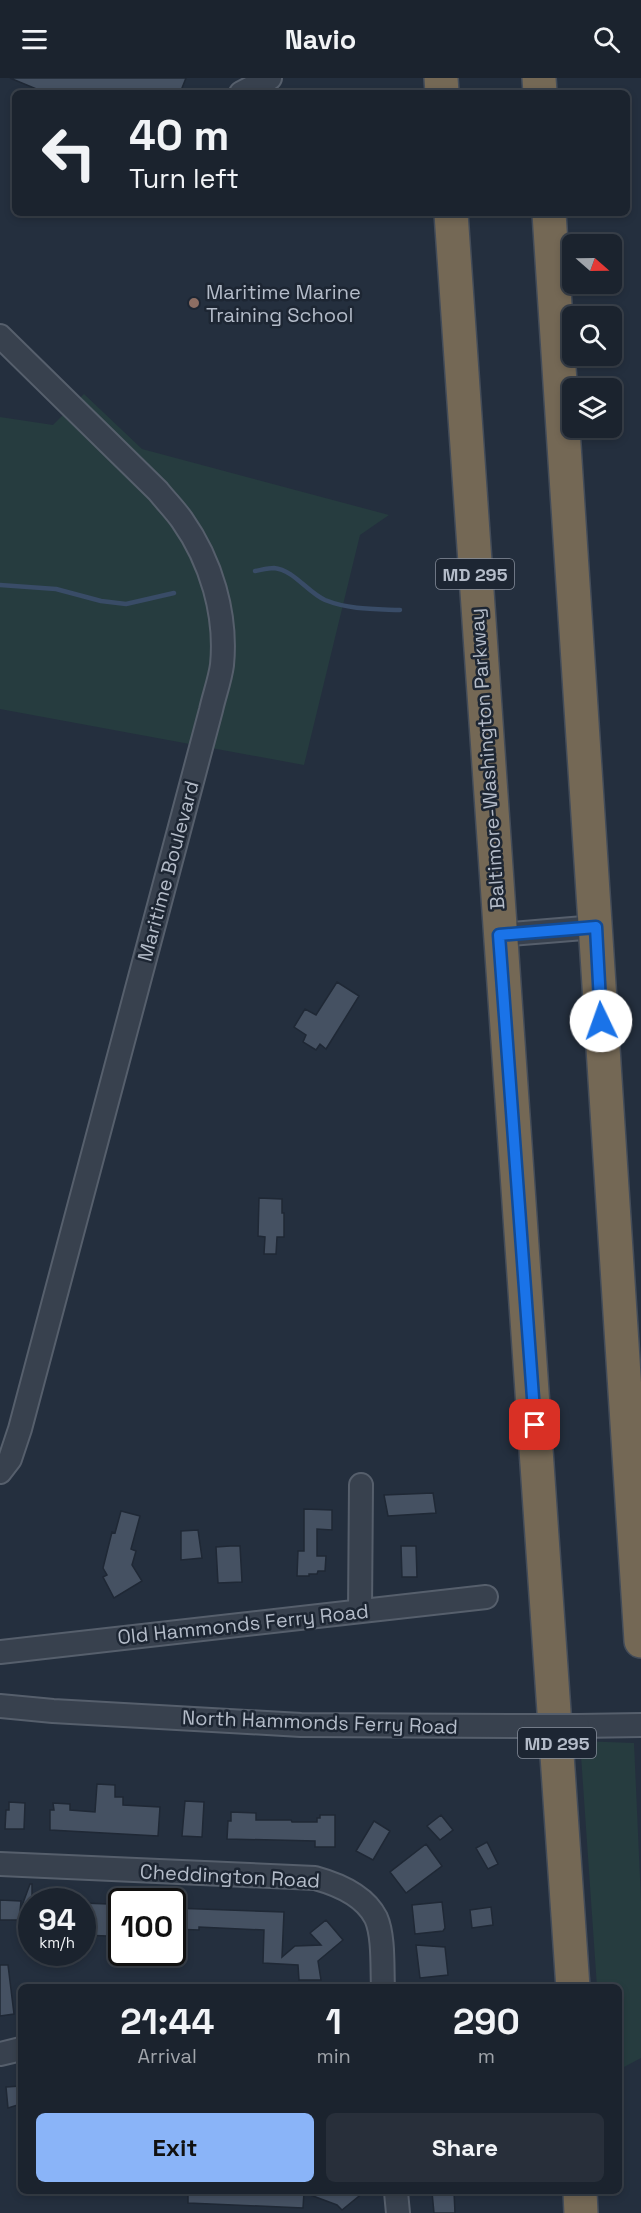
<!DOCTYPE html>
<style>
:root{--surface:#1b232e;--page:#282f3a;--text:#f1f3f6;--muted:#a0a4aa;--line:#39404a;--accent:#8ab4f8}
body{margin:0;font-family:"Space Grotesk",sans-serif;background:var(--page);color:var(--text);height:100vh;display:flex;flex-direction:column;font-size:22px;white-space:nowrap}
*{box-sizing:border-box;margin:0}
p{font-size:20px;color:var(--muted)}
.icon{flex:none;width:33px;height:33px;fill:none;stroke:currentColor;stroke-width:2;stroke-linecap:round;stroke-linejoin:round}
.map{position:relative;flex:1;overflow:hidden}
.details{position:absolute;left:18px;top:1906px;width:604px;height:210px;display:flex;flex-direction:column;background:var(--surface);border-radius:9px;box-shadow:0 3px 9px #0003,0 0 0 2px var(--line)}
.details>*{flex:none}
.guide{position:absolute;left:12px;top:12px;width:618px;height:126px;border-radius:9px;box-shadow:0 3px 9px #0003,0 0 0 2px var(--line);background:#1b232e;color:var(--text);overflow:hidden}
.needle{width:39px;rotate:110deg}
.controls{position:absolute;left:562px;top:156px;display:grid;gap:12px}
.controls a{display:grid;place-items:center;width:60px;height:60px;border-radius:9px;background:var(--surface);box-shadow:0 3px 9px #0003,0 0 0 2px var(--line);font-size:30px}
.speed{position:absolute;left:18px;top:1810px;display:flex;gap:12px;font-size:30px;font-weight:700;text-align:center}
.speed>*{display:grid;place-content:center;width:78px;height:78px;border-radius:50%;background:var(--surface);box-shadow:0 3px 9px #0003,0 0 0 2px var(--line);line-height:1}
.speed small{font-size:15px;font-weight:400}
.speed .limit{border:3px solid #111;border-radius:9px;background:#fff;color:#111}
.pin{position:absolute;display:grid;place-items:center;width:51px;height:51px;color:#fff;margin:-26px;border-radius:12px;box-shadow:0 3px 9px #0006}
.me{position:absolute;width:66px;margin:-33px;rotate:357deg;stroke-linejoin:round;filter:drop-shadow(0 0 4px #0008)}
.turn{display:flex;align-items:center;gap:21px;height:126px;padding:0 18px;font-size:27px}
.turn .icon{width:78px;height:78px;stroke-width:2.5}
.turn b{display:block;font-size:42px;line-height:51px}
.eta{display:flex;justify-content:space-evenly;align-items:center;height:102px;text-align:center}
.eta b{font-size:36px;font-weight:800;line-height:42px}
.primary-button{display:flex;gap:12px;margin-top:auto;padding:12px 18px}
.primary-button a{flex:1;height:69px;border-radius:9px;background:var(--accent);color:#111;font-size:24px;font-weight:800;line-height:69px;text-align:center}
.primary-button a+a{background:var(--page);color:var(--text)}
header{display:flex;justify-content:space-between;align-items:center;height:78px;padding:0 18px;background:var(--surface);font-size:27px;font-weight:800}
.map>svg:first-child{display:block}
.green{fill:#263c3f}
.lines{fill:none;stroke-linecap:round;stroke-linejoin:round}
.stream{stroke:#394c67;stroke-width:4.5}
.building{fill:#455162;stroke:#1f2835;stroke-width:1.5}
.minor-casing{stroke:#565f6c;stroke-width:26}
.highway-casing{stroke:#434c59;stroke-width:36}
.minor{stroke:#38414e;stroke-width:22}
.highway{stroke:#746855;stroke-width:33}
.minor-bridge-casing{stroke:#565f6c;stroke-width:26;stroke-linecap:butt}
.minor-bridge{stroke:#38414e;stroke-width:22}
.route-casing{stroke:#114b97;stroke-width:15}
.route{stroke:#1a73e8;stroke-width:10}
.education-dot{fill:#8d6e63;stroke:#1d2633;stroke-width:2}
.labels{text-anchor:middle;dominant-baseline:central;stroke-width:5;stroke-linejoin:round;paint-order:stroke}
.shield{fill:#1d2633;stroke:#878f9c;stroke-width:1.5}
.shield-label{font-size:18px;font-weight:bold;fill:#b4bcc9}
.poi-label{font-size:20px;fill:#b4bcc9;stroke:#1d2633;text-anchor:start}
.street-label{font-size:20px;fill:#b4bcc9;stroke:#1d2633}
</style>
<header><svg class="icon" aria-label="menu" viewBox="0 0 24 24"><path d="M4 6h16M4 12h16M4 18h16"/></svg>Navio<svg class="icon" aria-label="search" viewBox="0 0 24 24"><circle cx="10" cy="10" r="6"/><path d="M15 15l6 6"/></svg></header>
<div class="map">
<svg width="641" height="2135" viewBox="0 0 641 2135">
<rect width="100%" height="100%" fill="#242f3e"/>
<path class="green" d="M 84,316 L 142,371 L 389,437 L 360,457 L 304,687 L 0,631 L 0,339 L 53,347 Z
M 580,1663 L 634,1665 L 641,1823 L 641,1980 L 624,1989 L 620,1982 L 620,1910 L 597,1909 Z"/>
<g class="lines">
<path class="stream" d="M 255,493 C 261,492 268,490 274,490 C 294,492 307,514 325,522 C 350,532 375,531 400,532
M 0,507 L 56,511 L 101,523 L 126,526 L 174,515"/>
</g>
<path class="building" d="M 10,0 L 186,0 L 180,15 L 46,15 Z
M 337,904 L 359,918 L 326,971 L 320,966 L 316,972 L 303,964 L 306,957 L 294,949 L 305,931 L 316,937 Z
M 259,1120 L 282,1121 L 282,1135 L 284,1135 L 284,1159 L 277,1159 L 276,1176 L 264,1176 L 265,1159 L 258,1158 Z
M 433,1415 L 436,1435 L 388,1438 L 384,1417 Z
M 304,1431 L 332,1432 L 332,1452 L 317,1451 L 317,1478 L 326,1478 L 325,1493 L 318,1493 L 317,1496 L 309,1496 L 309,1498 L 297,1498 L 298,1473 L 304,1473 Z
M 121,1433 L 140,1438 L 131,1471 L 136,1473 L 132,1487 L 142,1503 L 114,1520 L 103,1499 L 107,1497 L 103,1490 L 112,1454 L 115,1455 Z
M 198,1452 L 202,1480 L 181,1482 L 181,1453 Z
M 230,1468 L 240,1468 L 242,1504 L 218,1505 L 216,1469 Z
M 401,1468 L 416,1468 L 417,1499 L 402,1499 Z
M 97,1706 L 115,1707 L 115,1719 L 123,1719 L 123,1727 L 160,1729 L 158,1758 L 50,1752 L 50,1732 L 54,1732 L 53,1725 L 70,1726 L 70,1732 L 95,1734 Z
M 185,1723 L 204,1724 L 202,1759 L 182,1758 Z
M 9,1724 L 25,1725 L 24,1751 L 5,1751 L 6,1732 L 9,1732 Z
M 231,1734 L 256,1735 L 256,1742 L 291,1742 L 292,1744 L 317,1744 L 317,1740 L 320,1740 L 320,1737 L 335,1737 L 335,1769 L 315,1769 L 315,1763 L 227,1761 L 228,1743 L 231,1743 Z
M 441,1737 L 453,1752 L 440,1762 L 427,1748 Z
M 374,1743 L 390,1753 L 373,1782 L 356,1773 Z
M 487,1764 L 498,1786 L 488,1791 L 476,1770 Z
M 426,1766 L 442,1788 L 406,1815 L 390,1794 Z
M 30,1806 L 32,1806 L 32,1842 L 0,1842 L 0,1822 L 21,1823 L 20,1833 Z
M 442,1824 L 445,1850 L 443,1853 L 415,1856 L 412,1827 Z
M 82,1825 L 109,1826 L 107,1858 L 83,1857 Z
M 491,1829 L 493,1847 L 472,1850 L 470,1832 Z
M 173,1830 L 284,1834 L 282,1879 L 295,1868 L 321,1867 L 310,1855 L 326,1842 L 343,1862 L 318,1883 L 321,1902 L 299,1902 L 298,1887 L 263,1885 L 264,1852 L 199,1849 L 199,1852 L 172,1851 Z
M 416,1867 L 445,1869 L 448,1897 L 420,1900 Z
M 0,1887 L 8,1887 L 14,1936 L 0,1938 Z
M 21,2008 L 21,2026 L 8,2030 L 6,2009 Z
M 188,2114 L 304,2114 L 303,2130 L 188,2125 Z
M 305,2114 L 364,2114 L 342,2132 L 337,2127 L 305,2115 Z
M 432,2114 L 454,2114 L 455,2135 L 434,2135 Z"/>
<g class="lines">
<defs>
<path id="minor" d="M 241,15 L 270,0
M 0,258 L 158,413 C 166,423 175,432 182,442 C 211,483 227,536 222,587 C 220,602 214,618 211,632 L 20,1351 L 10,1381 L 0,1394
M 499,857 L 596,849
M 360,1533 L 361,1407
M 0,1574 L 486,1519
M 0,1628 L 53,1633 L 301,1647 L 534,1648
M 578,1648 L 641,1647
M 0,1786 L 315,1800 C 337,1806 365,1818 376,1840 C 384,1858 382,1890 383,1910
M 0,1976 L 21,1971
M 396,2114 L 398,2135"/>
<path id="highway" d="M 441,0 L 442,15
M 539,0 L 540,15
M 451,135 L 573,1910
M 549,135 C 582,611 609,1087 641,1563
M 580,2114 L 581,2135"/>
</defs>
<use href="#minor" class="minor-casing"/>
<use href="#highway" class="highway-casing"/>
<use href="#minor" class="minor"/>
<use href="#highway" class="highway"/>
<defs>
<path id="minor-bridge" d="M 534,1648 L 578,1648"/>
</defs>
<use href="#minor-bridge" class="minor-bridge-casing"/>
<use href="#minor-bridge" class="minor-bridge"/>
</g>
<g class="lines">
<defs>
<path id="route" d="M 535,1347 L 499,857 L 596,849 L 601,943"/>
</defs>
<use href="#route" class="route-casing"/>
<use href="#route" class="route"/>
</g>
<circle class="education-dot" cx="194" cy="225" r="6"/>
<g class="labels">
<g class="shield">
<rect x="436" y="481" width="78" height="30" rx="4.5"/>
<rect x="518" y="1650" width="78" height="30" rx="4.5"/>
</g>
<g class="shield-label">
<text x="475" y="496">MD 295</text>
<text x="557" y="1665">MD 295</text>
</g>
<g class="poi-label">
<text x="206" y="214">Maritime Marine<tspan x="206" dy="23">Training School</tspan></text>
</g>
<g class="street-label">
<text transform="translate(487 681) rotate(-94)">Baltimore-Washington Parkway</text>
<text transform="translate(168 793) rotate(-75)">Maritime Boulevard</text>
<text transform="translate(243 1546) rotate(-6)">Old Hammonds Ferry Road</text>
<text transform="translate(320 1644) rotate(2)">North Hammonds Ferry Road</text>
<text transform="translate(230 1798) rotate(3)">Cheddington Road</text>
</g>
</g>
</svg>
<div class="controls">
<a><svg class="needle" viewBox="-14 -14 28 28"><path d="M0-13l5 13h-10z" fill="#e53935"/><path d="M0 13l5-13h-10z" fill="#a0a4aa"/></svg></a>
<a><svg class="icon" aria-label="search" viewBox="0 0 24 24"><circle cx="10" cy="10" r="6"/><path d="M15 15l6 6"/></svg></a>
<a><svg class="icon" aria-label="layers" viewBox="0 0 24 24"><path d="M12 4l9 5-9 5-9-5zM3 14l9 5 9-5"/></svg></a>
</div>
<div class="speed"><div>94<small>km/h</small></div><div class="limit">100</div></div>
<div class="pin" style="left:535px;top:1347px;background:#d93025"><svg class="icon" aria-label="arrive" viewBox="0 0 24 24"><path d="M6 21V4h12l-3 4 3 4H6"/></svg></div>
<svg class="me" style="left:601px;top:943px" viewBox="-20 -20 40 40"><circle r="19" fill="#fff"/><path d="M0-13L10 11 0 6-10 11z" fill="#1a73e8"/></svg>
<div class="guide">
<div class="turn"><svg class="icon" aria-label="left" viewBox="0 0 24 24"><path d="M17 20v-9H6M10 6l-5 5 5 5"/></svg><div><b>40 m</b>Turn left</div></div>
</div>
<section class="details">
<div class="eta">
<div><b>21:44</b><p>Arrival</p></div>
<div><b>1</b><p>min</p></div>
<div><b>290</b><p>m</p></div>
</div>
<div class="primary-button"><a>Exit</a><a>Share</a></div>
</section>
</div>
